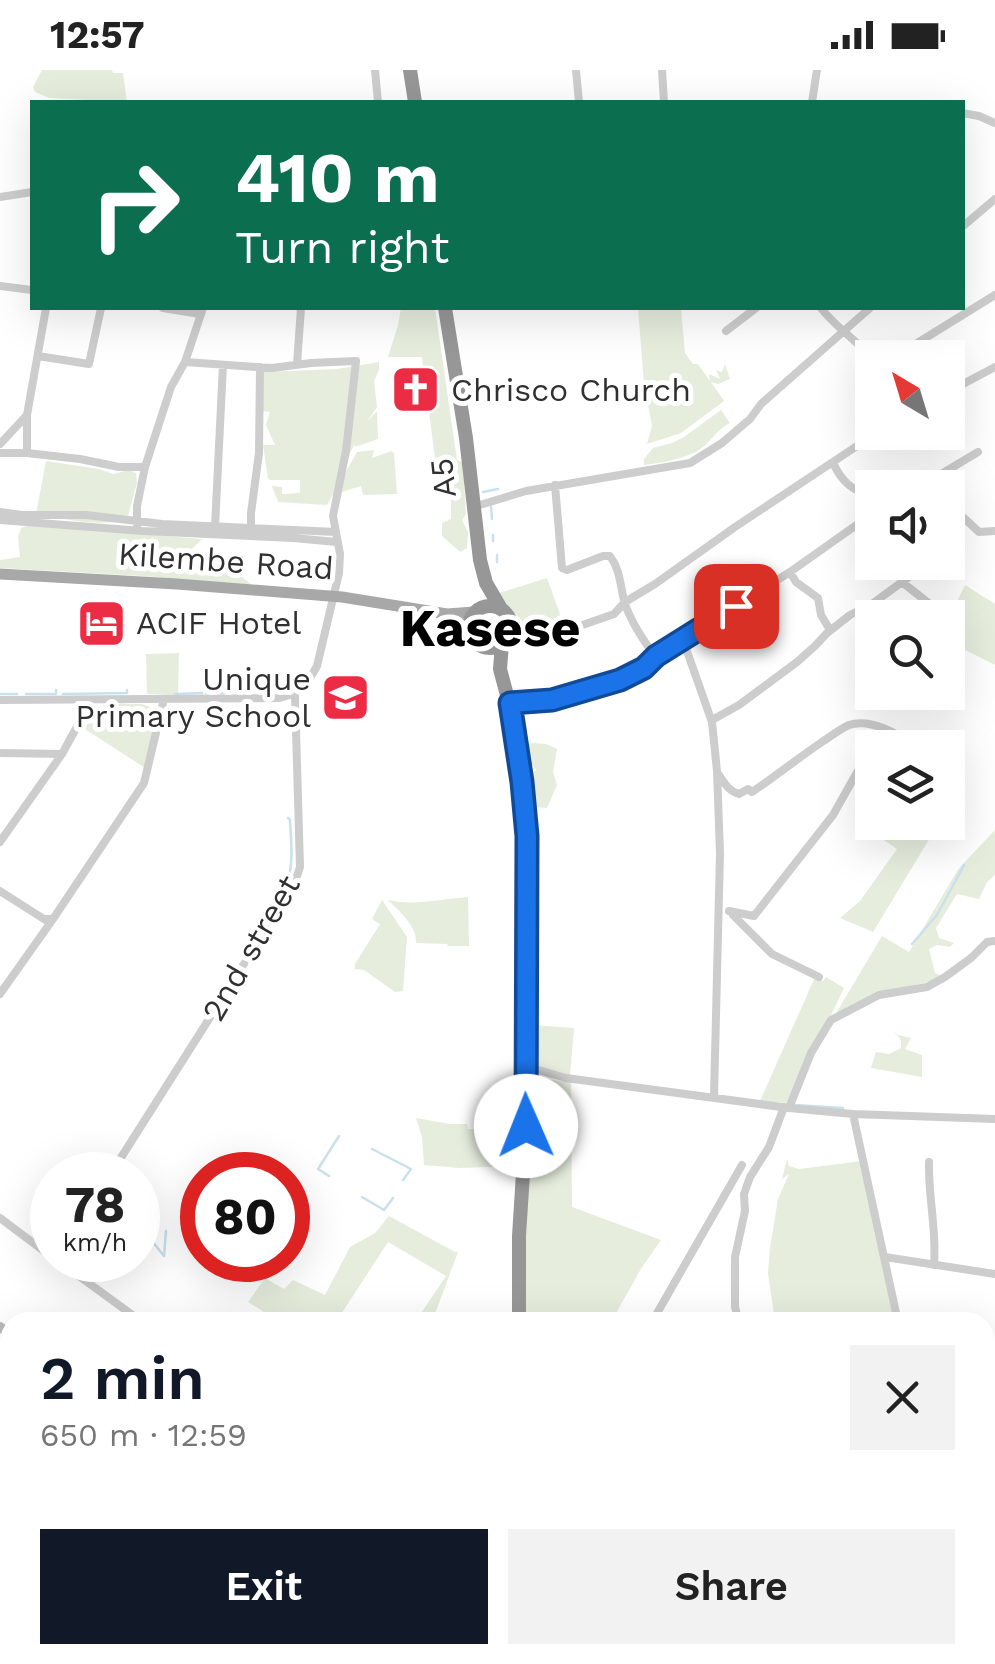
<!DOCTYPE html>
<meta charset="utf-8">
<style>
:root{--surface:#fff;--page:#f2f2f2;--text:#222;--muted:#767676;--accent:#111827}
body{margin:0;font-family:"Work Sans",sans-serif;background:var(--page);color:var(--text);height:100vh;display:flex;flex-direction:column;font-size:38px;white-space:nowrap}
*{box-sizing:border-box;margin:0}
p{font-size:32px;color:var(--muted)}
.icon{flex:none;width:55px;height:55px;fill:none;stroke:currentColor;stroke-width:2;stroke-linecap:round;stroke-linejoin:round}
.map{position:relative;flex:1;overflow:hidden}
.details{position:absolute;left:0px;top:1242px;width:995px;height:352px;display:flex;flex-direction:column;background:var(--surface);border-radius:30px 30px 0 0;box-shadow:0 10px 40px #0002}
.details>*{flex:none}
.banner{position:absolute;left:30px;top:30px;width:935px;height:210px;border-radius:0px;box-shadow:0 10px 40px #0002;background:#0b6e4f;color:#fff;overflow:hidden}
.needle{width:65px;rotate:322deg}
.buttons{position:absolute;left:855px;top:270px;display:grid;gap:20px}
.buttons a{display:grid;place-items:center;width:110px;height:110px;border-radius:0px;background:var(--surface);box-shadow:0 10px 40px #0002;font-size:50px}
.speed{position:absolute;left:30px;top:1082px;display:flex;gap:20px;font-size:50px;font-weight:700;text-align:center}
.speed>*{display:grid;place-content:center;width:130px;height:130px;border-radius:50%;background:var(--surface);box-shadow:0 10px 40px #0002;line-height:1}
.speed small{font-size:25px;font-weight:400}
.speed .limit{border:15px solid #d22;background:#fff;color:#111}
.pin{position:absolute;display:grid;place-items:center;width:85px;height:85px;color:#fff;margin:-42px;border-radius:20px;box-shadow:0 5px 15px #0006}
.me{position:absolute;width:110px;margin:-55px;rotate:359deg;stroke-linejoin:round;filter:drop-shadow(0 0 8px #0008)}
.turn{display:flex;align-items:center;gap:35px;height:210px;padding:0 40px;font-size:45px}
.turn .icon{width:130px;height:130px;stroke-width:2.5}
.turn b{display:block;font-size:70px;line-height:85px}
.round{display:grid;place-items:center;flex:none;width:105px;height:105px;border-radius:0px;background:var(--page)}
.head{display:flex;align-items:center;justify-content:space-between;height:170px;padding:0 40px}
h1{font-size:60px;font-weight:600;line-height:75px;color:var(--accent)}
.primary-button{display:flex;gap:20px;margin-top:auto;padding:20px 40px}
.primary-button a{flex:1;height:115px;border-radius:0px;background:var(--accent);color:#fff;font-size:40px;font-weight:600;line-height:115px;text-align:center}
.primary-button a+a{background:var(--page);color:var(--text)}
.status{display:flex;justify-content:space-between;align-items:center;height:70px;padding:0 50px;background:var(--surface);direction:ltr}
.status svg{height:28px;fill:currentColor}
.map>svg:first-child{display:block}
.green{fill:#e6eddd}
.lines{fill:none;stroke-linecap:round;stroke-linejoin:round}
.stream{stroke:#c9e1ed;stroke-width:2.5}
.street{stroke:#cdcdcd;stroke-width:8}
.secondary{stroke:#bababa;stroke-width:10}
.primary{stroke:#a8a8a8;stroke-width:11}
.highway{stroke:#979797;stroke-width:14}
.route-casing{stroke:#114b97;stroke-width:25}
.route{stroke:#1a73e8;stroke-width:18}
.labels{text-anchor:middle;dominant-baseline:central;stroke-width:10;stroke-linejoin:round;paint-order:stroke}
.poi-label{font-size:32px;fill:#303030;stroke:#fff;text-anchor:start}
.street-label{font-size:32px;fill:#303030;stroke:#fff}
.town-label{font-size:52px;font-weight:bold;fill:#000;stroke:#fff}
</style>
<div class="status"><b>12:57</b><svg viewBox="0 0 49 12"><path d="M0 12V9h3v3zM5 12V6h3v6zM10 12V3h3v9zM15 12V0h3v12zM26 1h20v11H26zM47 4h2v5h-2z"/></svg></div>
<div class="map">
<svg width="995" height="1594" viewBox="0 0 995 1594">
<rect width="100%" height="100%" fill="#fff"/>
<path class="green" d="M 42,0 L 112,0 L 113,3 L 123,3 L 127,32 L 49,28 L 35,22 L 33,17 Z
M 401,238 L 435,238 L 457,390 L 462,392 L 463,397 L 466,444 L 462,450 L 468,462 L 467,478 L 460,482 L 442,466 L 442,453 L 451,449 L 451,431 L 446,414 L 441,412 L 442,406 L 437,404 L 422,287 L 388,287 L 398,255 Z
M 638,238 L 681,238 L 685,283 L 693,294 L 698,294 L 710,311 L 709,304 L 720,309 L 716,300 L 722,302 L 725,294 L 730,309 L 718,314 L 711,312 L 724,331 L 681,363 L 647,374 L 652,356 L 644,314 Z
M 379,292 L 379,300 L 374,311 L 377,337 L 367,352 L 377,341 L 378,369 L 355,377 L 355,374 L 339,401 L 335,421 L 327,435 L 278,432 L 272,416 L 282,417 L 282,424 L 300,423 L 300,410 L 270,410 L 268,408 L 263,375 L 275,375 L 266,355 L 270,342 L 261,341 L 262,302 L 337,299 Z
M 721,340 L 730,353 C 717,359 711,372 699,380 C 684,389 661,393 644,395 L 644,389 L 653,378 L 672,373 L 684,367 Z
M 374,380 L 372,388 L 392,381 L 394,384 L 397,424 L 363,425 L 361,416 L 342,422 L 344,405 L 357,382 Z
M 46,391 L 99,399 L 113,404 L 129,400 L 136,403 L 137,413 L 127,450 C 97,457 65,449 36,444 Z
M 30,455 L 202,469 L 193,478 L 176,486 L 182,492 C 197,489 204,487 209,472 L 231,491 L 240,505 L 253,516 L 143,506 L 0,498 L 0,490 L 20,487 L 18,467 L 21,458 Z
M 547,508 L 565,558 C 524,557 523,554 496,524 Z
M 965,515 L 995,534 L 995,595 L 949,572 L 951,544 Z
M 179,583 L 178,625 L 147,624 L 146,584 Z
M 142,634 L 150,637 L 153,662 L 145,698 L 85,659 C 98,627 110,635 142,634 Z
M 534,673 L 546,674 L 557,679 L 553,702 L 557,715 L 547,738 L 532,737 L 532,727 L 527,724 L 525,709 L 536,700 L 525,686 L 528,682 L 522,677 L 524,674 Z
M 879,753 L 939,753 L 873,862 L 840,848 L 860,831 L 897,779 L 873,763 Z
M 995,760 L 995,805 L 987,812 L 979,829 L 957,824 L 936,858 L 939,868 L 954,873 L 950,877 L 937,875 L 929,879 L 935,903 L 943,907 C 928,913 917,914 902,918 C 878,926 858,944 832,950 L 882,866 L 909,882 L 959,798 Z
M 468,827 L 469,876 L 447,876 L 448,874 L 416,873 C 417,856 400,842 388,830 C 413,836 442,829 468,827 Z
M 382,830 L 407,867 L 403,921 L 395,922 L 364,900 L 355,899 L 355,894 L 380,854 L 372,849 Z
M 815,907 L 823,911 L 826,907 L 844,918 L 789,1033 L 760,1031 Z
M 531,955 L 574,958 L 570,1005 L 543,1001 L 531,994 Z
M 893,960 L 898,965 L 911,968 L 905,979 L 922,985 L 922,1007 L 871,998 L 876,982 L 889,984 L 901,978 L 901,970 Z
M 533,1008 L 571,1012 L 572,1137 L 661,1170 L 642,1197 L 611,1252 L 524,1252 L 528,1091 Z
M 416,1048 L 450,1054 L 467,1054 L 468,1059 L 521,1059 L 516,1096 L 460,1098 L 424,1095 L 422,1067 Z
M 787,1089 L 789,1096 L 799,1099 L 862,1091 L 896,1252 L 775,1252 L 768,1203 L 770,1178 L 778,1129 L 789,1104 L 782,1109 Z
M 389,1146 L 455,1182 L 458,1182 L 432,1252 L 415,1252 L 446,1206 L 388,1172 L 336,1252 L 274,1252 L 275,1249 L 248,1232 L 265,1208 L 284,1219 L 293,1210 L 325,1225 L 350,1177 L 375,1163 Z
M 845,1585 L 966,1585 L 967,1594 L 847,1594 Z"/>
<g class="lines">
<path class="stream" d="M 483,422 L 498,419
M 491,436 L 492,449
M 493,465 L 493,471
M 497,485 L 497,492
M 206,623 L 230,623
M 0,624 L 17,624
M 26,624 L 56,624 L 56,620
M 63,624 L 127,623 L 127,620
M 175,624 L 202,623
M 287,813 C 294,794 291,770 290,750 L 288,748
M 912,874 L 937,845 L 964,795
M 795,1035 L 843,1038
M 478,1056 L 505,1056
M 372,1079 L 411,1099 L 403,1110
M 329,1106 L 318,1099 L 339,1066
M 362,1127 L 384,1140 L 393,1128
M 152,1171 L 164,1186 L 166,1161"/>
<path class="street" d="M 375,0 L 378,32
M 576,0 L 579,32
M 662,0 L 664,32
M 812,32 L 817,0
M 962,43 L 979,46 L 995,53
M 0,127 L 32,122
M 962,157 L 995,129
M 0,216 L 32,220
M 163,238 L 200,244
M 821,238 C 835,257 857,270 872,289
M 726,261 L 756,238
M 38,286 L 89,294 L 101,238
M 893,288 L 995,225
M 297,294 L 301,238
M 948,322 L 995,297
M 0,374 L 27,345 L 46,238
M 0,383 L 27,383 L 80,389 L 119,397 L 145,397
M 27,383 L 27,345
M 833,393 C 842,412 852,420 872,427
M 918,418 L 978,382
M 473,437 L 526,421 L 690,393 L 722,373 L 750,349 L 761,334 L 870,238
M 0,442 L 22,445 L 86,445 L 162,454 L 336,462
M 948,444 L 956,452 L 964,448 L 979,462 L 995,461
M 0,450 L 143,461 L 293,468 L 337,472
M 137,456 L 137,436 L 145,397 L 171,317 L 185,292 L 203,238
M 215,457 L 223,295
M 251,461 L 251,443 L 259,383 L 260,297
M 790,502 L 796,512 L 818,528 L 821,545 L 830,560
M 902,512 L 922,498
M 510,549 L 536,561 L 552,563 L 574,558 L 614,544 L 625,532 L 655,514 L 735,457 L 878,362
M 683,570 L 712,652 L 717,701 L 720,783 L 714,1027
M 506,571 L 536,561
M 655,586 L 790,502 L 872,444
M 0,630 L 279,628 C 301,623 306,616 317,596 L 339,503 L 340,484 L 333,446 L 346,381 L 356,291 L 311,293 L 272,298 L 185,292
M 509,633 C 557,630 620,621 655,586 C 643,570 632,554 625,534 C 620,517 621,501 610,486 L 603,486 L 567,500 L 562,498 L 555,415
M 712,650 L 739,635 L 797,592 L 815,576 L 827,563 L 850,545 L 872,534 L 902,512 L 936,539 L 949,542
M 0,683 L 62,684
M 719,705 C 725,714 729,721 739,724 L 748,719 L 752,722 C 776,706 798,688 822,672 C 831,666 840,659 849,655 C 869,648 900,663 914,678
M 0,772 L 62,684 L 91,631
M 0,821 L 47,851
M 729,841 L 754,846 L 833,745 L 882,658
M 733,845 L 772,884 L 819,907
M 45,849 L 53,849 L 144,713 L 164,629
M 0,924 L 53,849
M 525,996 L 566,1008 L 789,1038 L 853,1044 L 995,1049
M 789,1038 L 811,983 L 831,950 L 879,925 L 927,917 L 945,907 L 971,888 L 987,872 L 995,871
M 853,1044 L 898,1252
M 929,1092 C 928,1127 937,1160 934,1195
M 110,1105 L 294,815 L 300,797 L 295,625
M 0,1148 L 52,1187
M 885,1187 L 995,1204
M 57,1190 L 142,1252
M 79,1206 L 88,1190
M 652,1252 L 742,1095
M 739,1252 L 735,1237 L 735,1187 L 745,1141 L 744,1124 L 750,1107 L 769,1077 L 784,1037
M 985,1293 L 995,1293
M 0,1357 L 10,1364
M 0,1396 L 10,1381
M 0,1583 L 10,1574
M 16,1585 L 24,1594
M 622,1585 L 624,1594
M 800,1585 L 803,1594
M 964,1585 L 966,1594"/>
<path class="secondary" d="M 0,1257 L 10,1264
M 460,1585 L 480,1594"/>
<path class="primary" d="M 0,504 L 177,514 L 342,527 L 447,544 L 474,542
M 447,544 L 469,559"/>
<path class="highway" d="M 410,0 L 415,32
M 445,238 L 466,368 L 480,490 L 486,513 L 500,537
M469 557a21 21 0 1 1 42 0a21 21 0 1 1-42 0Z
M 502,574 L 500,599 L 509,633 L 519,692 L 527,766 L 526,1056 L 519,1166 L 519,1252
M 515,1594 L 516,1585"/>
</g>
<g class="lines">
<defs>
<path id="route" d="M 526,1056 L 527,766 L 522,712 L 510,633 L 552,630 L 620,610 L 644,598 L 656,586 L 736,536"/>
</defs>
<use href="#route" class="route-casing"/>
<use href="#route" class="route"/>
</g>
<defs>
<symbol id="church-square" viewBox="-11 -11 22 22"><rect x="-9" y="-9" width="18" height="18" rx="4" fill="#ec2c45" stroke="#fff"/><path d="M-1.2-6h2.4v3.5h3.3v2.4h-3.3V6h-2.4V-.1h-3.3v-2.4h3.3Z" fill="#fff"/></symbol>
<symbol id="hotel-square" viewBox="-11 -11 22 22"><rect x="-9" y="-9" width="18" height="18" rx="4" fill="#ec2c45" stroke="#fff"/><path d="M-6-4.5h1.5V1H6V5H4.5V3h-9V5H-6ZM-4 0a1.8 1.8 0 1 1 3.6 0ZM.5 0V-2.5h3Q6-2.5 6 0Z" fill="#fff"/></symbol>
<symbol id="school-square" viewBox="-11 -11 22 22"><rect x="-9" y="-9" width="18" height="18" rx="4" fill="#ec2c45" stroke="#fff"/><path d="M0-5L7-2L0 1L-7-2ZM-4 1L0 2.5L4 1V4Q0 6-4 4Z" fill="#fff"/></symbol>
</defs>
<g fill-rule="evenodd">
<use href="#church-square" x="388" y="292" width="55" height="55"/>
<use href="#hotel-square" x="74" y="526" width="55" height="55"/>
<use href="#school-square" x="318" y="600" width="55" height="55"/>
</g>
<g class="labels">
<g class="poi-label">
<text x="451" y="320">Chrisco Church</text>
<text x="136" y="553">ACIF Hotel</text>
<text x="311" y="609" text-anchor="end">Unique<tspan x="311" dy="37">Primary School</tspan></text>
</g>
<g class="street-label">
<text transform="translate(443 408) rotate(-96)">A5</text>
<text transform="translate(226 491) rotate(4)">Kilembe Road</text>
<text transform="translate(251 878) rotate(-60)">2nd street</text>
</g>
<g class="town-label">
<text x="490" y="558">Kasese</text>
</g>
</g>
</svg>
<div class="buttons">
<a><svg class="needle" viewBox="-14 -14 28 28"><path d="M0-13l5 13h-10z" fill="#e53935"/><path d="M0 13l5-13h-10z" fill="#767676"/></svg></a>
<a><svg class="icon" aria-label="sound" viewBox="0 0 24 24"><path d="M4 9h4l5-4v14l-5-4H4zM17 9q2 3 0 6"/></svg></a>
<a><svg class="icon" aria-label="search" viewBox="0 0 24 24"><circle cx="10" cy="10" r="6"/><path d="M15 15l6 6"/></svg></a>
<a><svg class="icon" aria-label="layers" viewBox="0 0 24 24"><path d="M12 4l9 5-9 5-9-5zM3 14l9 5 9-5"/></svg></a>
</div>
<div class="speed"><div>78<small>km/h</small></div><div class="limit">80</div></div>
<div class="pin" style="left:736px;top:536px;background:#d93025"><svg class="icon" aria-label="arrive" viewBox="0 0 24 24"><path d="M6 21V4h12l-3 4 3 4H6"/></svg></div>
<svg class="me" style="left:526px;top:1056px" viewBox="-20 -20 40 40"><circle r="19" fill="#fff"/><path d="M0-13L10 11 0 6-10 11z" fill="#1a73e8"/></svg>
<div class="banner">
<div class="turn"><svg class="icon" aria-label="right" viewBox="0 0 24 24"><path d="M7 20v-9h11M14 6l5 5-5 5"/></svg><div><b>410 m</b>Turn right</div></div>
</div>
<section class="details">
<div class="head"><div><h1>2 min</h1><p>650 m · 12:59</p></div><a class="round"><svg class="icon" aria-label="close" viewBox="0 0 24 24"><path d="M6 6l12 12M18 6L6 18"/></svg></a></div>
<div class="primary-button"><a>Exit</a><a>Share</a></div>
</section>
</div>
